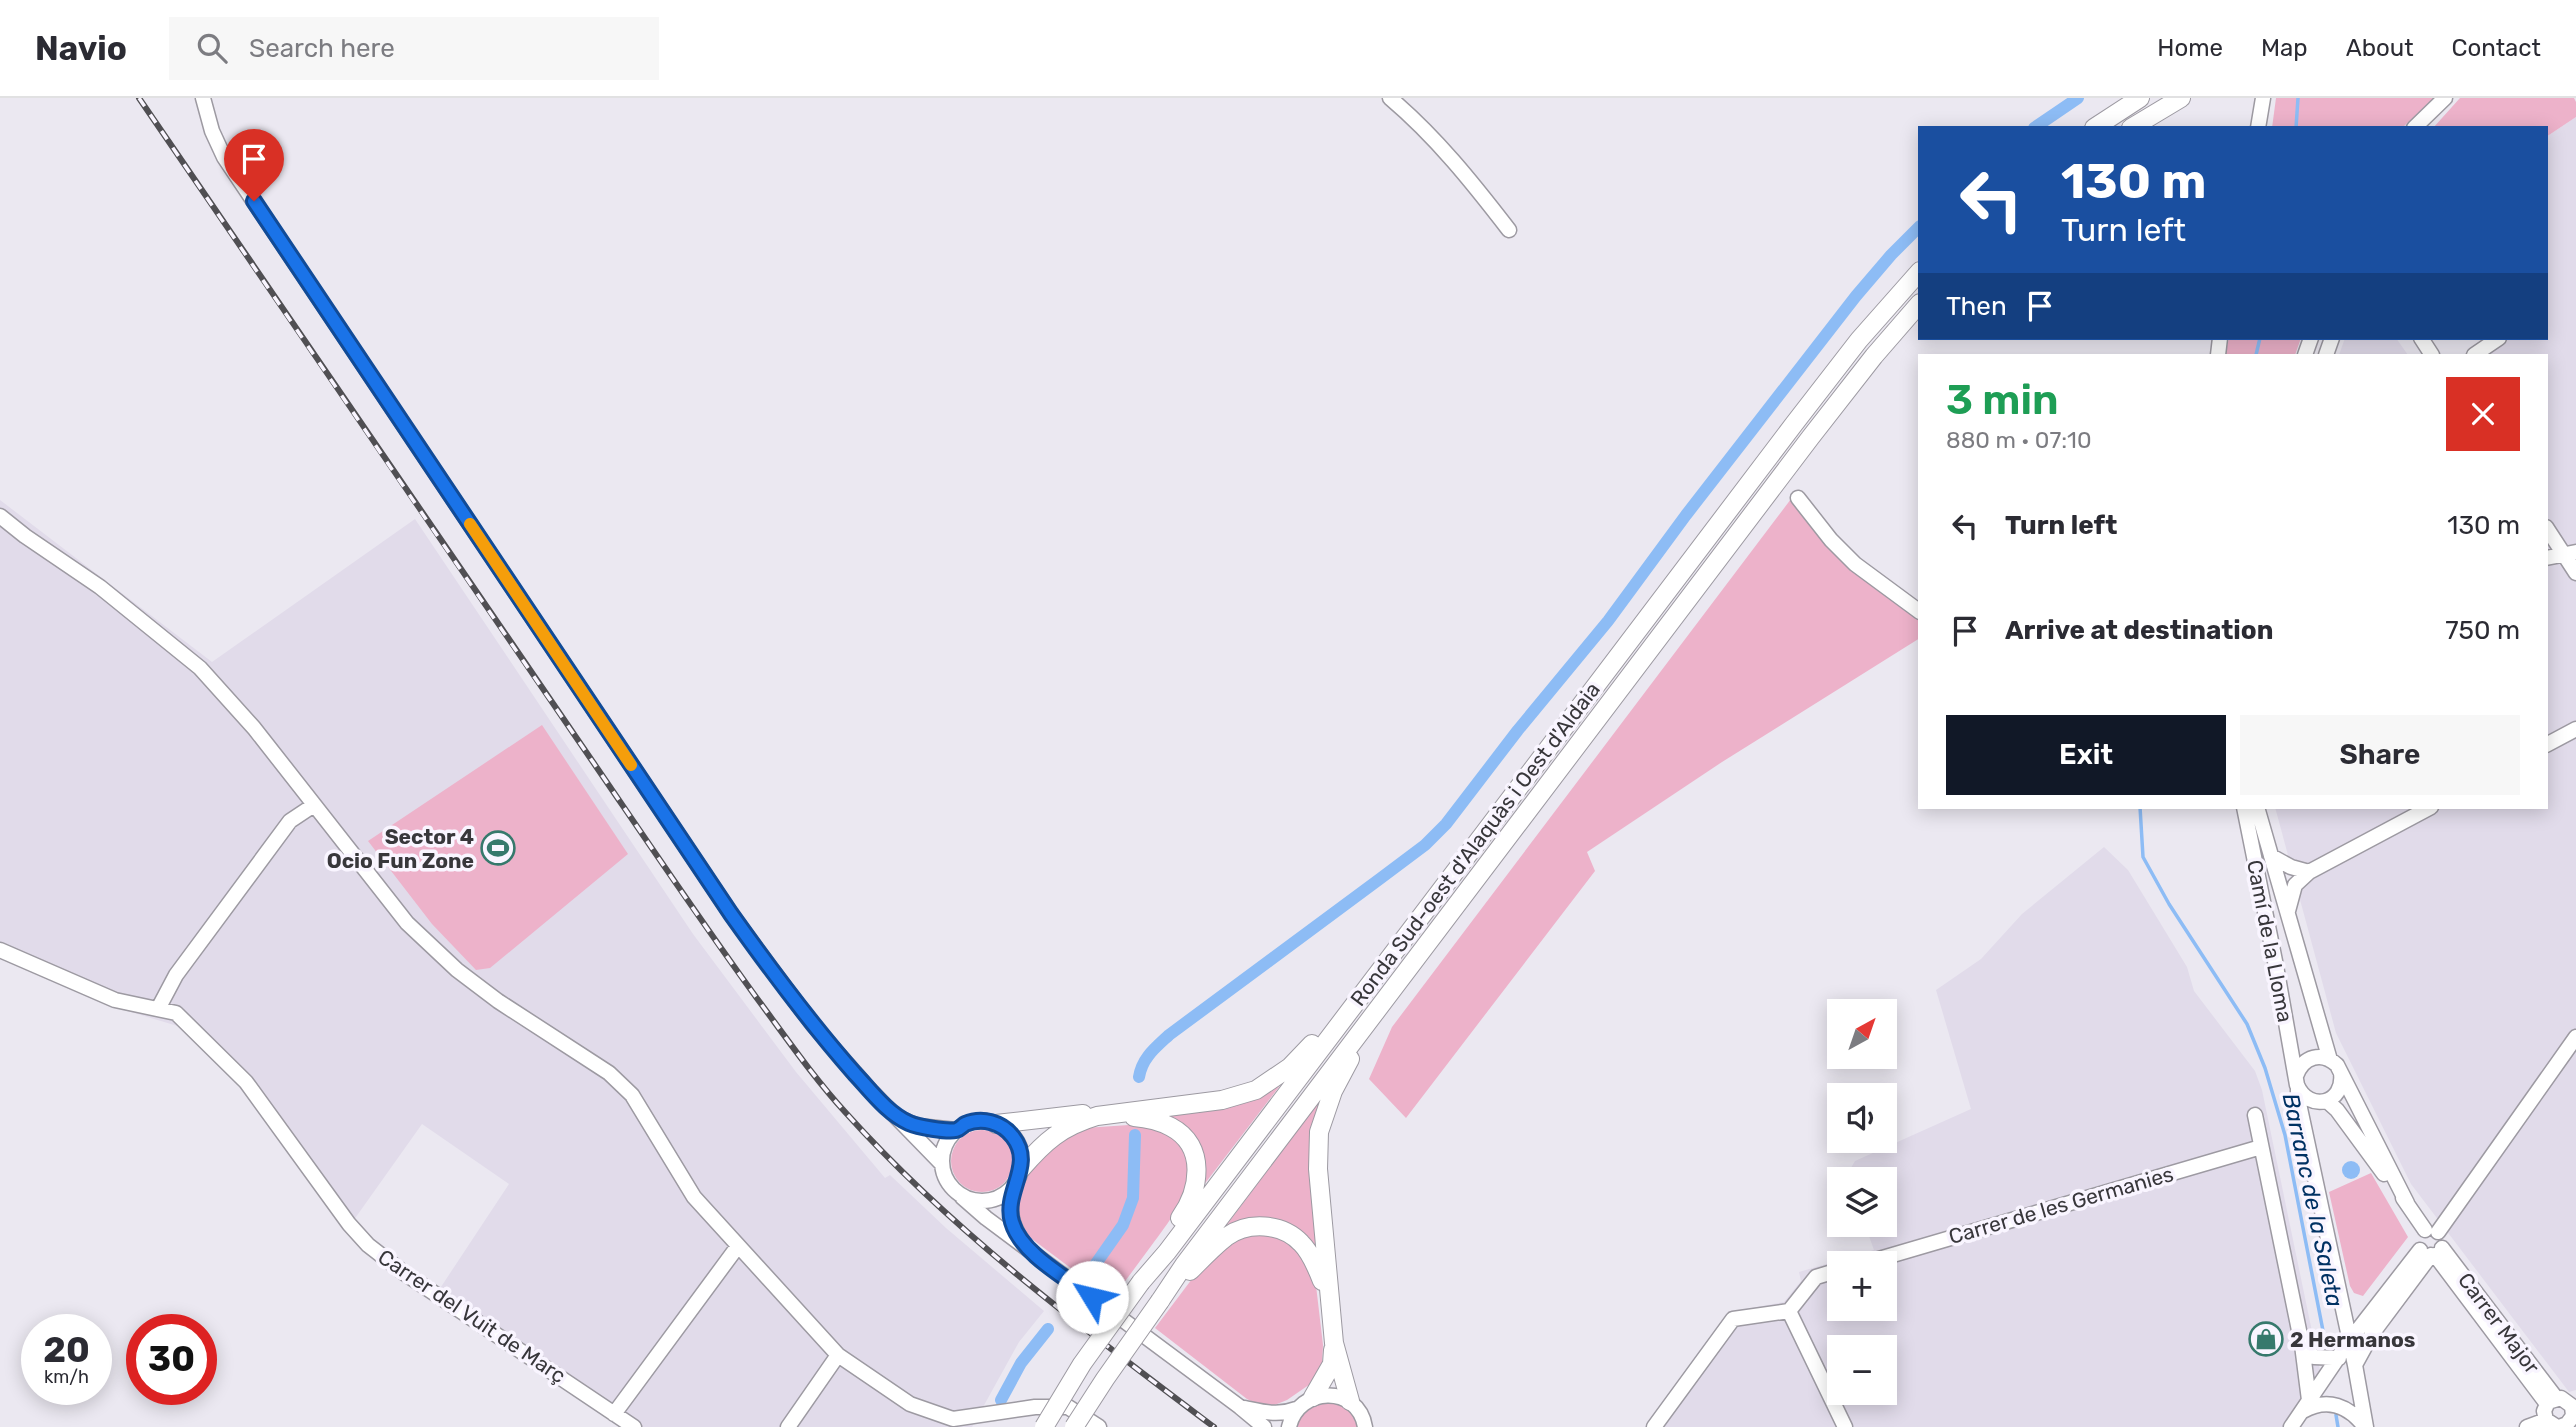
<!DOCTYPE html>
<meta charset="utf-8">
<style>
:root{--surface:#fff;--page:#f7f7f7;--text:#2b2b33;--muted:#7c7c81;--line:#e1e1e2;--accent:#111827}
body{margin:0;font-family:Rubik,sans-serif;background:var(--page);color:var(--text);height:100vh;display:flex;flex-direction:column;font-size:26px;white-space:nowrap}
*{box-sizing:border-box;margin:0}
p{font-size:23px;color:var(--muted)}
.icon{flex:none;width:38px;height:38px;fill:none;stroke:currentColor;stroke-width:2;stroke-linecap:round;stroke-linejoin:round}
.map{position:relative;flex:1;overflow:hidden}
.drawer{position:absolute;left:1918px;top:256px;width:630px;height:455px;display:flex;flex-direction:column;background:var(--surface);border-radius:0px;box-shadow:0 4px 18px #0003}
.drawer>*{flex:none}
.banner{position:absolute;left:1918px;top:28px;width:630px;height:214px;border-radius:0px;box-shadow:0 4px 18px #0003;background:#1a4fa0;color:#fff;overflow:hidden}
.needle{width:46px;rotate:40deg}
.fabs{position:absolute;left:1827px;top:901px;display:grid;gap:14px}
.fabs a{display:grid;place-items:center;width:70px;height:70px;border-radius:0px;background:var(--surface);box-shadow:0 4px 18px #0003;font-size:35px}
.speed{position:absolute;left:21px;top:1216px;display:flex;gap:14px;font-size:35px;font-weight:700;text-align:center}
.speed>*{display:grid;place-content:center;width:91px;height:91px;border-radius:50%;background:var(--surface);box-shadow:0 4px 18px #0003;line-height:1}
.speed small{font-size:18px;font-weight:400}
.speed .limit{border:10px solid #d22;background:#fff;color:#111}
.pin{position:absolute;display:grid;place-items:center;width:60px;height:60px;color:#fff;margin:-72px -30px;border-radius:50% 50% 50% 0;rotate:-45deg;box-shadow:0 0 7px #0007}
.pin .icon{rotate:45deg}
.me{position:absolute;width:77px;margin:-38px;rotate:306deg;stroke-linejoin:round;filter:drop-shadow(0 0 5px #0008)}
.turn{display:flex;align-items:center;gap:24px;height:147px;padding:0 28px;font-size:32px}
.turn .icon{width:91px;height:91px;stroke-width:2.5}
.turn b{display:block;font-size:49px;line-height:60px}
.then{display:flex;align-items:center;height:66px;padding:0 28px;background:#0003;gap:14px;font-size:26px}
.round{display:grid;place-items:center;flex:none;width:74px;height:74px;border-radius:0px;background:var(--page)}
.head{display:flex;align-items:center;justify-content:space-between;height:119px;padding:0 28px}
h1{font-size:42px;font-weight:600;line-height:52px;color:#1e9e55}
.cta{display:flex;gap:14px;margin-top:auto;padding:14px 28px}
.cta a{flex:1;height:80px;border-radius:0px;background:var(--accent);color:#fff;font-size:28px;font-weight:600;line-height:80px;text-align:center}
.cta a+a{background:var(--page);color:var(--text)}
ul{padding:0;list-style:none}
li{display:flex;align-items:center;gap:21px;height:105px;padding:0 28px}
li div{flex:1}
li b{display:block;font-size:26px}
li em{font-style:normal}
header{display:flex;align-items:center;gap:42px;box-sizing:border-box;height:98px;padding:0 35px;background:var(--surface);border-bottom:2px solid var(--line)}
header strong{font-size:33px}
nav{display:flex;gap:38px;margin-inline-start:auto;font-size:24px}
.search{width:490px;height:63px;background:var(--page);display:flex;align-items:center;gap:18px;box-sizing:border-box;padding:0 24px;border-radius:0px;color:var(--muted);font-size:26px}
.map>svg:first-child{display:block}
.built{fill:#e1dbea;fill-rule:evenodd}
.green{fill:#edb2ca}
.water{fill:#8dbcf5}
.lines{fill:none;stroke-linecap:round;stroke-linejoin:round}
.stream{stroke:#8dbcf5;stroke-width:3.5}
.canal{stroke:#8dbcf5;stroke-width:12}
.minor-casing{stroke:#9d9aa2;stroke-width:17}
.major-casing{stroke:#9d9aa2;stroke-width:20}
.minor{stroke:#fff;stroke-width:14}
.major{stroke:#fff;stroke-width:18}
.rail-casing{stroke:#504f53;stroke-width:6}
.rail{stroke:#f9f5ff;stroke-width:3.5;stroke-dasharray:10;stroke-linecap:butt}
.major-bridge-casing{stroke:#9d9aa2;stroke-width:20;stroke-linecap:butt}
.major-bridge{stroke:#fff;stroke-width:18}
.route-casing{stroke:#114b97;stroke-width:18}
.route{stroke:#1a73e8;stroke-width:12}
.slow{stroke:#f59e0b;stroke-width:12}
.labels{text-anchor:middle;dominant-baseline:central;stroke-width:7;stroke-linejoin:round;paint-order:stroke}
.poi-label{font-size:21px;font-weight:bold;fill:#38373b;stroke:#f9f5ff;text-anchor:end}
.street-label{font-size:21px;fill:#38373b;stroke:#f9f5ff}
.water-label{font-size:23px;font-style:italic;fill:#003163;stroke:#f9f5ff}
</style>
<header>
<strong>Navio</strong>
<div class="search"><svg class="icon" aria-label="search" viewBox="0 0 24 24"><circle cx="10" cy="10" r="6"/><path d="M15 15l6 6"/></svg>Search here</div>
<nav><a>Home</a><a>Map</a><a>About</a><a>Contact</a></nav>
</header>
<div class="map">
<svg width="2576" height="1329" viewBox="0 0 2576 1329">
<rect width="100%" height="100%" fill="#ebe8f1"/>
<path class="built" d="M 2576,19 L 2576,1292 L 2569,1294 L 2411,1086 L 2336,935 L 2275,709 L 2546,709 L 2546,257 L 2483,257 L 2505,240 L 2546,240 L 2546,39 Z
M 2345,240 L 2396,240 L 2408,257 L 2339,257 Z
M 0,402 L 212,564 L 415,421 L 693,836 L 796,974 L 885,1080 L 890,1077 L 946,1130 L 1044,1213 L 1019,1244 L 972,1329 L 625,1329 L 433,1201 L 509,1086 L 422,1026 L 346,1133 L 252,1002 L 181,929 L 114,909 L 0,859 Z
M 2104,749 L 2128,772 L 2187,869 L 2194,893 L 2255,973 L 2262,992 L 2321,1277 L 2284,1329 L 1645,1329 L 1730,1214 L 1784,1204 L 1801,1183 L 1799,1174 L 1874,1152 L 1865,1127 L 1885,1127 L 1885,1082 L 1850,1081 L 1848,1075 L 1855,1063 L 1971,1011 L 1936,892 L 1981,861 L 2022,816 ZM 1839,1166 L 1885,1166 L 1885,1211 L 1839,1211 ZM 1839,1250 L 1885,1250 L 1885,1295 L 1839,1295 Z"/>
<path class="green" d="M 2276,0 L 2434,0 L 2402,30 L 2272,30 Z
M 2460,0 L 2574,0 L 2576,4 L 2576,19 L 2546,39 L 2546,30 L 2433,30 Z
M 2229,240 L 2301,240 L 2295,257 L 2225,257 Z
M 1791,401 L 1920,518 L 1920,540 L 1722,664 L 1587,754 L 1595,773 L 1406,1020 L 1369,981 L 1392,929 Z
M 542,627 L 628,756 L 490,870 L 476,872 L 432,826 L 368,743 Z
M 1282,985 L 1203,1088 L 1203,1078 L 1158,1018 Z
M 1320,1002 L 1322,1160 L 1302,1137 L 1220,1136 Z
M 1143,1026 C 1218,1050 1189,1098 1154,1144 C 1140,1163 1126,1182 1112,1201 L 1024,1135 L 1015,1111 L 1018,1096 L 1037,1060 L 1050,1046 L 1085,1030 Z
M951 1063a31 31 0 1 1 62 0a31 31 0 1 1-62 0Z
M 2371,1075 L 2408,1139 L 2363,1198 L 2354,1195 L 2350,1188 L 2329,1094 Z
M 1265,1134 L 1297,1148 L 1315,1179 L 1323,1247 L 1322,1266 L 1316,1282 L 1287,1302 L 1272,1308 L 1259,1307 L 1247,1301 L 1155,1230 L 1198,1173 L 1234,1141 Z
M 1321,1303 C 1342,1305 1352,1308 1360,1329 L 1296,1329 L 1304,1313 Z"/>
<path class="water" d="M2342 1072a9 9 0 1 1 18 0a9 9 0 1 1-18 0Z"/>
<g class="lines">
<path class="stream" d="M 2296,30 L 2298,0
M 2256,257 L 2260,240
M 2140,709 L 2143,759 L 2169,806 L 2247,926 L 2265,970 L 2285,1037 L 2325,1243
M 2336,1317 L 2338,1329"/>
<path class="canal" d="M 2034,30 L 2078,0
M 1139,979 C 1142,960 1155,950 1169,937 L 1381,780 L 1425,747 L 1446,726 L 1518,632 L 1608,523 L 1686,417 L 1856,198 L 1891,157 L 1920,128
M 1088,1177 L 1123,1127 L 1133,1100 L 1135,1037
M 1001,1302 L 1021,1265 L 1048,1231"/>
<defs>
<path id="minor" d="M 203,0 L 212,33 L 224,59 L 731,816 L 813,927 L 872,994 L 941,1065
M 1390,0 C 1436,39 1472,84 1509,132
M 2258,30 L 2263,0
M 2414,30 L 2445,0
M 2421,240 L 2432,257
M 2218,257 L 2220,240
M 2305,257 L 2311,240
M 2326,257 L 2332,240
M 2474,257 L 2499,240
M 1798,400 L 1831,442 L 1855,466 L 1920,514
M 0,418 L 25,438 L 100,489 L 200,570 L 254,630 L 407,825 L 457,872 L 498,903 L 609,975 L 632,997 L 694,1099 L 838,1257 L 910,1306 L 953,1321 L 1035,1309 L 1068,1309 L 1099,1329
M 2546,429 L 2576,475
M 2546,460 L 2576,454
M 2546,647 L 2576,631
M 2244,709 L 2276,868 L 2297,987 C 2309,1015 2345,1006 2341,975
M 2257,709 L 2330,962
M 2271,758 L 2291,769 L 2309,774
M 2288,813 L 2295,787 L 2309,774 L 2431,709
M 0,852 L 115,902 L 176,915 L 246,984 L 349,1126 L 368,1147 L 404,1175 L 634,1329
M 158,911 L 176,877 L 290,723 L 314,707
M 2296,978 C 2303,958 2322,953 2337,967 L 2407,1105
M 2298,991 L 2298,1001 L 2355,1267 L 2366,1329
M 2327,1003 L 2337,1012 L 2384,1076
M 2255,1017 L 2302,1247 L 2309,1302
M 904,1022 L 918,1028 L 956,1032
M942 1063a40 40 0 1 1 80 0a40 40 0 1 1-80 0Z
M 1014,1088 C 1008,1108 1010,1125 1022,1142
M 962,1099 L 986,1120 L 1240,1309 L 1264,1329
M 2403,1100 L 2425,1132
M 2438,1134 L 2576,939
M 2442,1150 L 2556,1300
M 2435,1157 L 2547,1306
M 1862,1166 L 2261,1049
M 1789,1213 L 1845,1329
M 1789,1213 L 1816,1179 L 1839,1172
M 2302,1247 L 2314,1259 L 2339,1260
M 2355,1267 L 2372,1236 L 2431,1157
M 1245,1310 C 1264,1314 1278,1318 1296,1311
M 2303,1313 C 2328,1299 2349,1308 2365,1329
M 614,1316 L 738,1148
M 788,1329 L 838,1257
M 1289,1329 C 1298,1288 1358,1286 1365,1329
M 1654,1329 L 1733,1221 L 1789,1213
M 2291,1329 L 2350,1242 L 2420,1152
M 2527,1329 L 2546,1322
M 2557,1329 L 2546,1322 L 2544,1313 L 2548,1304 L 2561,1300 L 2572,1308 L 2573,1318 L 2567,1326 L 2559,1329"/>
<path id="major" d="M 2094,30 L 2140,0
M 2131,30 L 2181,0
M 1134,1019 C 1146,1020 1160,1023 1171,1029 C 1207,1048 1200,1092 1180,1120
M 996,1026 L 1083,1016
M 1021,1071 C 1045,1043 1061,1029 1097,1018 L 1222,1002 L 1256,992 L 1290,969 L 1312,946
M 1190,1173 C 1201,1162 1213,1149 1226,1139 C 1248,1123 1282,1125 1301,1145 C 1311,1155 1317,1170 1322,1183
M 1141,1184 L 1167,1154 L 1794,326 L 1859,242 L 1920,173
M 1160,1203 L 1184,1167 L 1810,340 L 1874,258 L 1920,205
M 1313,1299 L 1332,1266 L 1333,1252
M 1350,1303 L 1334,1245 L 1318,1071 L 1319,1034 L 1333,993 L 1350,961"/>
</defs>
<use href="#minor" class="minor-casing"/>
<use href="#major" class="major-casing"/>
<use href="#minor" class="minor"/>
<use href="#major" class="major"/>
<defs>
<path id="rail" d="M 139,0 C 290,222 441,444 593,664 C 647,743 700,822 756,899 C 785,938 813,979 846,1015 C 954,1135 1085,1232 1214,1329"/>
</defs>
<use href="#rail" class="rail-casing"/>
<use href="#rail" class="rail"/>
<defs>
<path id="major-bridge" d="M 1044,1329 L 1082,1266 L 1141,1184
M 1074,1329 L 1105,1281 L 1160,1203"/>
</defs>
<use href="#major-bridge" class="major-bridge-casing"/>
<use href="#major-bridge" class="major-bridge"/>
</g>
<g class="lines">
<defs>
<path id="route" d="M 254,103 L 731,816 C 770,871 810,925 855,976 C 871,993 887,1015 909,1025 C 918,1029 947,1034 956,1032 C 960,1031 962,1028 965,1026 C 982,1019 1002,1024 1013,1039 C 1035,1067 1003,1094 1012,1124 C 1021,1156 1067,1180 1092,1199"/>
</defs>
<use href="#route" class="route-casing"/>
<use href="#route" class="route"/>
<path class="slow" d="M 470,426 L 631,667"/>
</g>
<defs>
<symbol id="stadium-ring" viewBox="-11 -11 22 22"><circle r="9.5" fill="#f9f5ff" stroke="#36796c" stroke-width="1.5"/><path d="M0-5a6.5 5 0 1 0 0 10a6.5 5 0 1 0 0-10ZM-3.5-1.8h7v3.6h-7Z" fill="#36796c"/></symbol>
<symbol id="shop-ring" viewBox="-11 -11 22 22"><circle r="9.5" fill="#f9f5ff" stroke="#36796c" stroke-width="1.5"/><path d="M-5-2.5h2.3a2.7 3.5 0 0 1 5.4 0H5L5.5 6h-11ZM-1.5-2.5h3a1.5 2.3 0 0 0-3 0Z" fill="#36796c"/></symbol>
</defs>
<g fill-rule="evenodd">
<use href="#stadium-ring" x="479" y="731" width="38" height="38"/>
<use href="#shop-ring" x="2247" y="1222" width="38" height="38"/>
</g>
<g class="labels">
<g class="poi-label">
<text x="474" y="738">Sector 4<tspan x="474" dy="24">Ocio Fun Zone</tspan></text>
<text x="2290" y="1241" text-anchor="start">2 Hermanos</text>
</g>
<g class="street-label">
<text transform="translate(1475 746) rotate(-53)">Ronda Sud-oest d'Alaquàs i Oest d'Aldaia</text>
<text transform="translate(2270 843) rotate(79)">Camí de la Lloma</text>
<text transform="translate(2061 1107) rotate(-16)">Carrer de les Germanies</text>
<text transform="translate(472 1218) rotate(34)">Carrer del Vuit de Març</text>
<text transform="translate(2499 1225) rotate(53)">Carrer Major</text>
</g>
<g class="water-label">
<text transform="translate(2313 1102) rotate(78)">Barranc de la Saleta</text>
</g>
</g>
</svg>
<div class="fabs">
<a><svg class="needle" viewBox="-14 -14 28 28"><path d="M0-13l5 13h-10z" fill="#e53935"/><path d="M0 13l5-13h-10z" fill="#7c7c81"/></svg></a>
<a><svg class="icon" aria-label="sound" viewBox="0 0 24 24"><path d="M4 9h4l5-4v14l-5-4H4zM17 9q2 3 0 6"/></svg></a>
<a><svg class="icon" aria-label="layers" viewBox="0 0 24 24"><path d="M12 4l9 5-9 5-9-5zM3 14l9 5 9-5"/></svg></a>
<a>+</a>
<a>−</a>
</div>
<div class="speed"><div>20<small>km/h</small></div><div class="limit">30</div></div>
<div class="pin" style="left:254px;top:103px;background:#d93025"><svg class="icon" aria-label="arrive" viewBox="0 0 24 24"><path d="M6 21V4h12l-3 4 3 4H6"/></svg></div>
<svg class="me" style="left:1092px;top:1199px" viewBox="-20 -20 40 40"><circle r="19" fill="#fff"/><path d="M0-13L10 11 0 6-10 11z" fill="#1a73e8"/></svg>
<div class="banner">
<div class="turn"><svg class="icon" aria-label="left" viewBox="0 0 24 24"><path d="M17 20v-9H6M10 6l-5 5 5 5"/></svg><div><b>130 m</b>Turn left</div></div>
<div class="then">Then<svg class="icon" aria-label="arrive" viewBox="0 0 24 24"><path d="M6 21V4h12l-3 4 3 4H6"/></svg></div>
</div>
<section class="drawer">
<div class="head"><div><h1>3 min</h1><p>880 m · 07:10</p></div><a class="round" style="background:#d93025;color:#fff"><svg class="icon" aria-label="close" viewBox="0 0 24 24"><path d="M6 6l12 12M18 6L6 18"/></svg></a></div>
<ul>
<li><svg class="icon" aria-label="left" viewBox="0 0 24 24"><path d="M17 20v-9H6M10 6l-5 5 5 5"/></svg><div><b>Turn left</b></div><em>130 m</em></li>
<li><svg class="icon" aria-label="arrive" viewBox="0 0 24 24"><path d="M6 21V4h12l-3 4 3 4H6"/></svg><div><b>Arrive at destination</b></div><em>750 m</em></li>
</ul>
<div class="cta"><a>Exit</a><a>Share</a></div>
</section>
</div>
